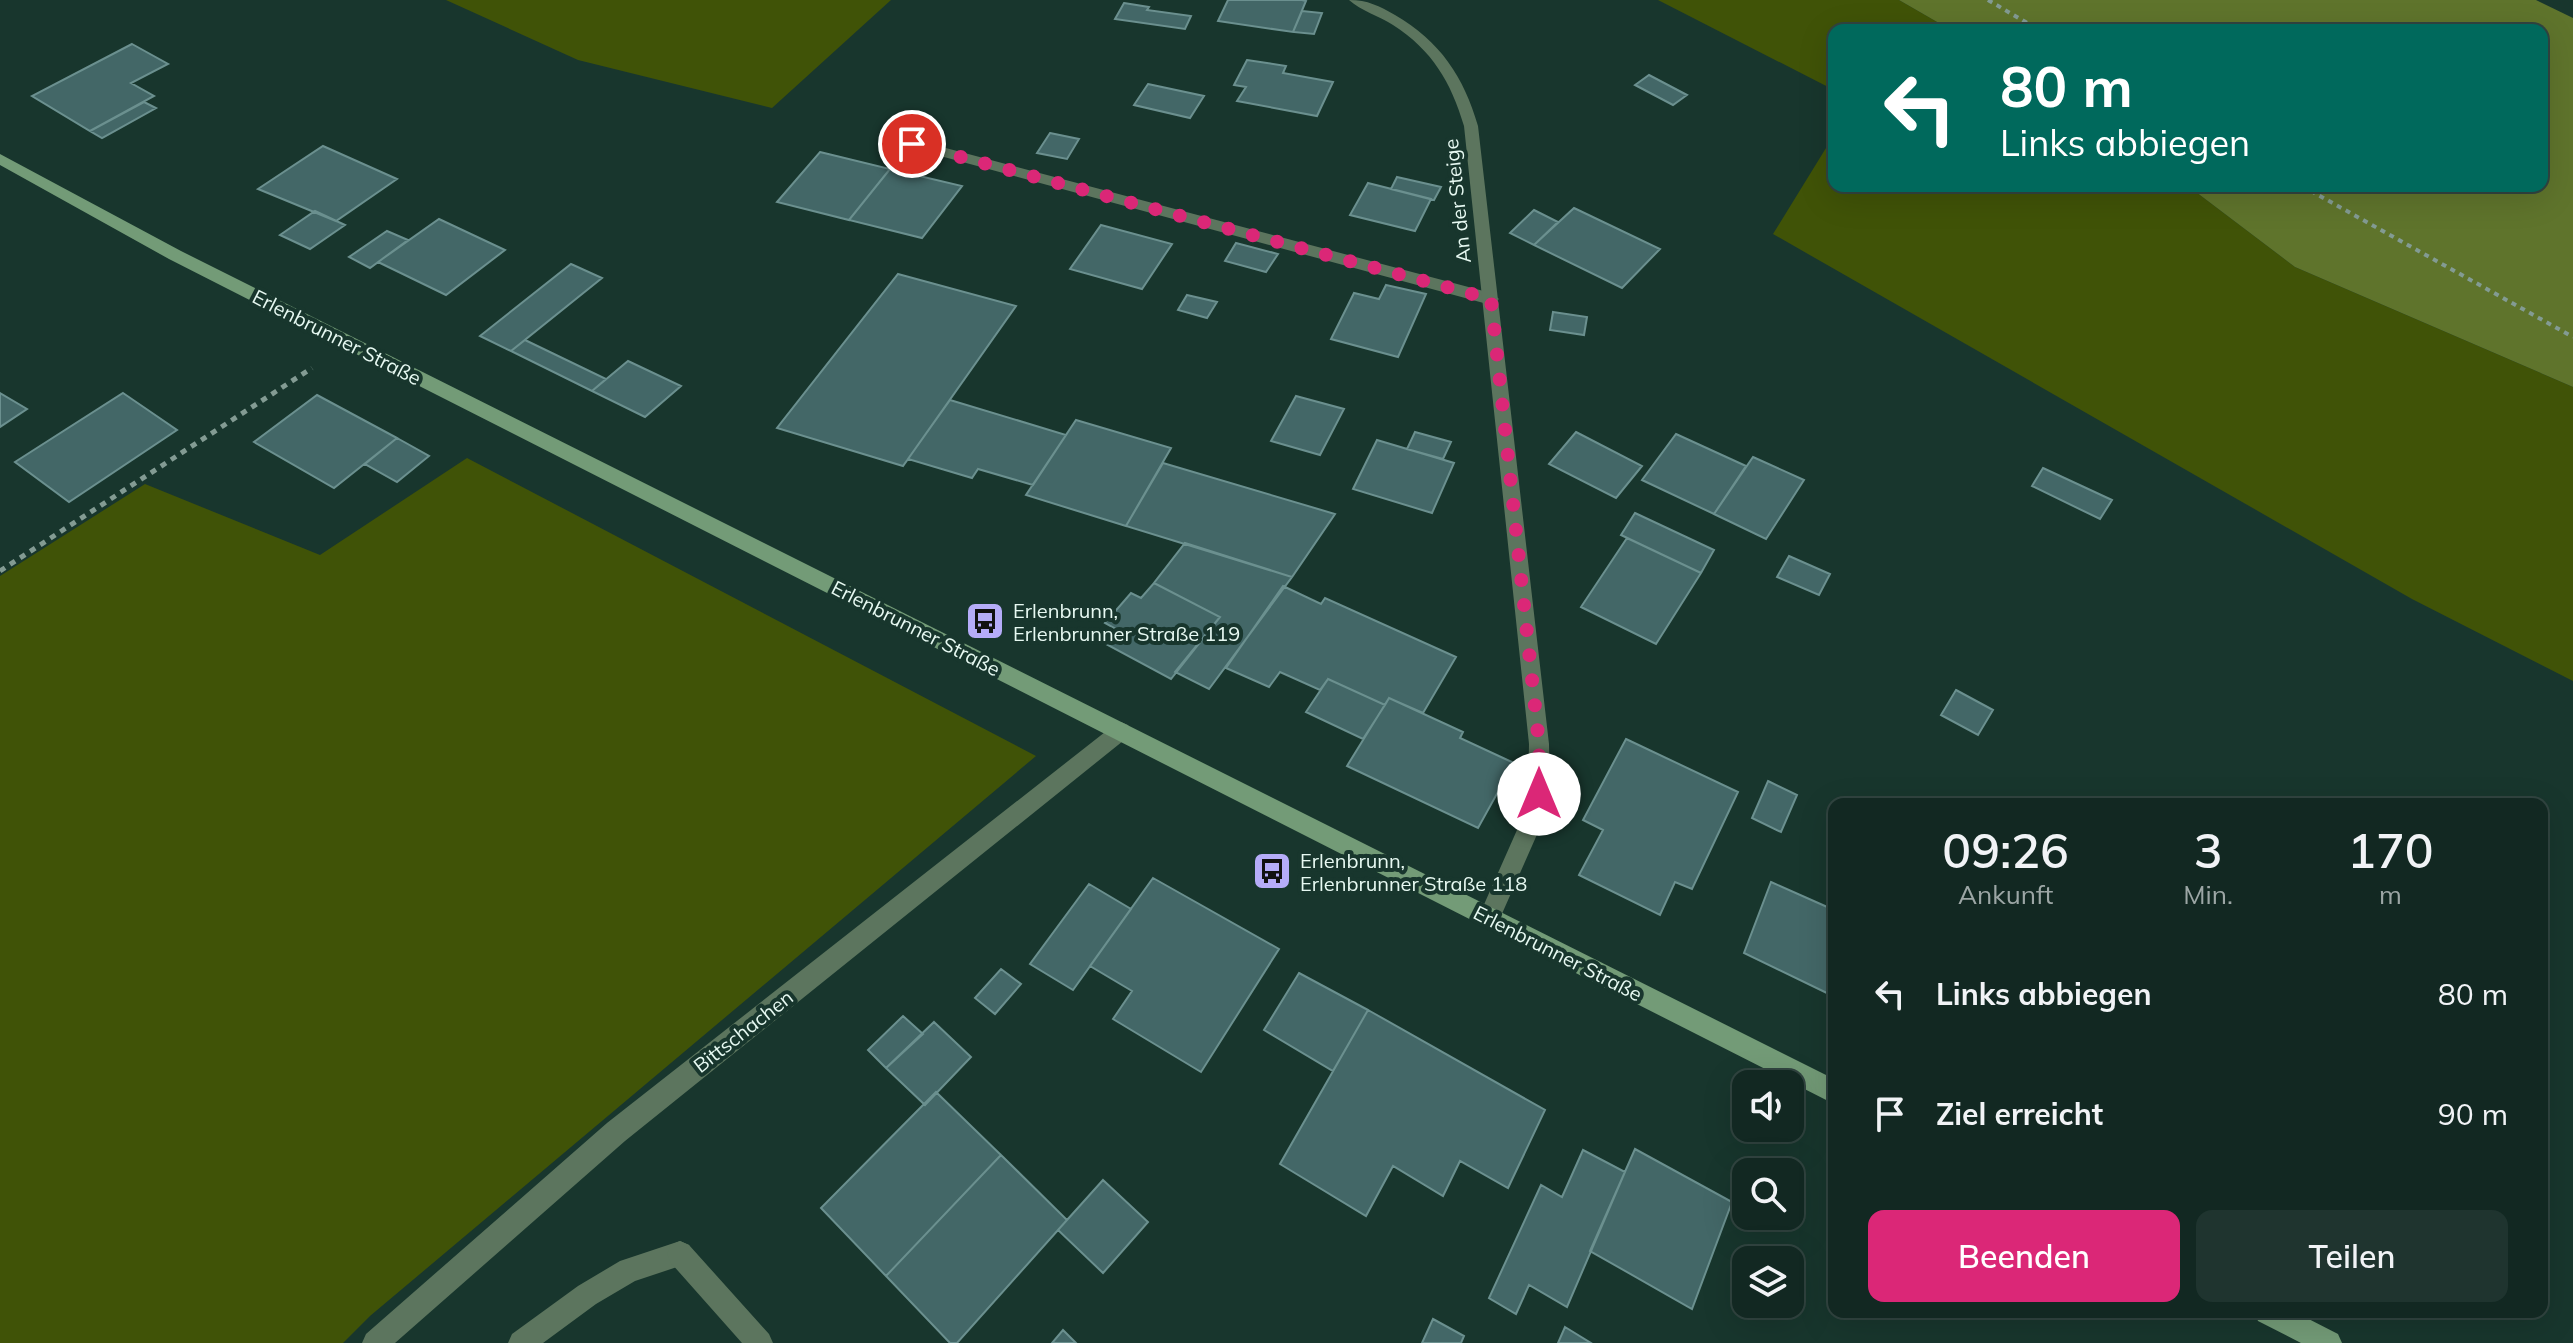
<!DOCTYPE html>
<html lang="de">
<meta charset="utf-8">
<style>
:root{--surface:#122822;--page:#1f342f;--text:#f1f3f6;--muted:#9ca6a5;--line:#314440;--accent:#db2777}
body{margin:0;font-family:Mulish,sans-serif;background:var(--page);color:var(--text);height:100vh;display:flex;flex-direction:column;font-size:30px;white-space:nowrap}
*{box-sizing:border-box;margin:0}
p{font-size:26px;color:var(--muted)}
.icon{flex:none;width:44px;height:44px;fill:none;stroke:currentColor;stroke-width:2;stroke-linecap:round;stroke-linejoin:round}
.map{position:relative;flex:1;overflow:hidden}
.sheet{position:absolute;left:1828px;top:798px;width:720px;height:520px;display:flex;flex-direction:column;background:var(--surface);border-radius:16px;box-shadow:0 8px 32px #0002,0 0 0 2px var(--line)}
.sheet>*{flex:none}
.banner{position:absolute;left:1828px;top:24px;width:720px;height:168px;border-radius:16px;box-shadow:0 8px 32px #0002,0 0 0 2px var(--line);background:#00695c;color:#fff;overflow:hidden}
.buttons{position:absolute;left:1732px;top:1070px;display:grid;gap:16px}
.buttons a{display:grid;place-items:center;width:72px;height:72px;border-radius:16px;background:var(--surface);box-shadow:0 8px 32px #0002,0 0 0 2px var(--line);font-size:40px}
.pin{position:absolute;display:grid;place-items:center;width:68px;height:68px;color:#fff;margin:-34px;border:4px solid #fff;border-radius:50%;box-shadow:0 2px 8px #0007}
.me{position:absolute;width:88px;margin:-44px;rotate:0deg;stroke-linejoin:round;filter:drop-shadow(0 0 6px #0008)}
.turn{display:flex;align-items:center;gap:28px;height:168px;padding:0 40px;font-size:36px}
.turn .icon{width:104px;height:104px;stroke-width:2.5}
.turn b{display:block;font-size:56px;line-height:68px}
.eta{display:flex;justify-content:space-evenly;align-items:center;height:136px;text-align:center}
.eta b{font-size:48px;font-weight:600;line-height:56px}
.primary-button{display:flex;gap:16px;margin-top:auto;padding:16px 40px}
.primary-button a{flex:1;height:92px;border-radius:16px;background:var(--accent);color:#fff;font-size:32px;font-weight:600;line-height:92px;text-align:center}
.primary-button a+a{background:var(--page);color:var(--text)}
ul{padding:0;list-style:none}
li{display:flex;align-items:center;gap:24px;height:120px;padding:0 40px}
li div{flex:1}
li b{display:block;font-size:30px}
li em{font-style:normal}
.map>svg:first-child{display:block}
.green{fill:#405307}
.forest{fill:#5f742c}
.building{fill:#436767;stroke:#6b908f;stroke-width:2}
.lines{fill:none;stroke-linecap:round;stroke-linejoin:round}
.path-far1{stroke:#839b93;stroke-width:4;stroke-dasharray:5 5;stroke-linecap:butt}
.path{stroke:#839b93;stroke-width:5;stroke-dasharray:6 6;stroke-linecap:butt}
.lane{fill:#5c755e;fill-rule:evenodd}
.street{fill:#5c755e;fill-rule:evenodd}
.secondary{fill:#739b77;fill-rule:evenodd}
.route{stroke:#db2777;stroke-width:14;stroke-dasharray:0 25.2}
.labels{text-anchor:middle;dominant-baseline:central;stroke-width:8;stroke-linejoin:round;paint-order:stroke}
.street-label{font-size:20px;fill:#e7f9f2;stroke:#18362d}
.poi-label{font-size:20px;fill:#e7f9f2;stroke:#18362d;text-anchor:start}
</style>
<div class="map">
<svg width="2573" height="1343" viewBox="0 0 2573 1343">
<rect width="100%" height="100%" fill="#18362d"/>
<path class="green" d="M 446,0 L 891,0 L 772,108 L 578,60 Z
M 1658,0 L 1899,0 L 1951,30 L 1834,30 L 1834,90 Z
M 1834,135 L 1834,186 L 2188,186 L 2295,267 L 2573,387 L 2573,681 L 2412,599 L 1773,234 Z
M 467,458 L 1036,756 L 370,1316 L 343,1343 L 0,1343 L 0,576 L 145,484 L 320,555 Z"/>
<path class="forest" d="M 1899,0 L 2536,0 L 2573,18 L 2573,387 L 2295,267 L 2188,186 L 2542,186 L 2542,30 L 1951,30 Z"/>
<path class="building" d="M 1228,0 L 1302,0 L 1306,1 L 1293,32 L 1218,21 Z
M 1124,3 L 1149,7 L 1147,10 L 1191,16 L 1185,29 L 1115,19 Z
M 1302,11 L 1322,13 L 1314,34 L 1293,32 Z
M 132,44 L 168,64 L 131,83 L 154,96 L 90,131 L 32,96 Z
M 1247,60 L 1286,66 L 1283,73 L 1333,82 L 1317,116 L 1237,101 L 1246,87 L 1234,85 Z
M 1649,75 L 1687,95 L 1673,105 L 1635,85 Z
M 1148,84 L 1204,96 L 1190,118 L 1134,105 Z
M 144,102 L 156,108 L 102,138 L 90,131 Z
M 1050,133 L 1079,139 L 1067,159 L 1037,153 Z
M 323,146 L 397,179 L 336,221 L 258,189 Z
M 820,152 L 890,169 L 849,220 L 777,202 Z
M 890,169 L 962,186 L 922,238 L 849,220 Z
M 1397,177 L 1441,187 L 1434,200 L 1391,189 Z
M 1368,183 L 1431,199 L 1415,231 L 1350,215 Z
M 1574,208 L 1660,249 L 1622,288 L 1534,245 Z
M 1534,210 L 1558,222 L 1534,245 L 1510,233 Z
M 315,211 L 345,225 L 310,249 L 280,235 Z
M 439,219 L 505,250 L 446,295 L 378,262 Z
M 1101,225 L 1172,244 L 1142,289 L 1070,269 Z
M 387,231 L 408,240 L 370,268 L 349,257 Z
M 1236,243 L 1278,254 L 1266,272 L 1225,261 Z
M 571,264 L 602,278 L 511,351 L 480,336 Z
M 898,274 L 1016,306 L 903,466 L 777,428 Z
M 1386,285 L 1426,294 L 1398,357 L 1331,339 L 1354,293 L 1379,299 Z
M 1187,295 L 1217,302 L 1207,318 L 1178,310 Z
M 1553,312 L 1587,317 L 1584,335 L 1550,330 Z
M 525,340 L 606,379 L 592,391 L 511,351 Z
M 628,361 L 681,386 L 645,417 L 592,391 Z
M 0,393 L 27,409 L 0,427 Z
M 123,393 L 177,430 L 69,502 L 15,462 Z
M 317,395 L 397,438 L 334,488 L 254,442 Z
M 1296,396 L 1344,409 L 1320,455 L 1271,441 Z
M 950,400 L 1066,435 L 1033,485 L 978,469 L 972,478 L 908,459 Z
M 1076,420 L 1171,448 L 1126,526 L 1026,495 Z
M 1415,432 L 1451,442 L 1443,459 L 1407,449 Z
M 1576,432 L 1642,466 L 1616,498 L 1549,464 Z
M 1676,434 L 1746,466 L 1714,514 L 1642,480 Z
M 397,438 L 429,456 L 397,482 L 365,464 Z
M 1377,440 L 1454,463 L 1432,513 L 1353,489 Z
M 1753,457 L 1804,480 L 1766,539 L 1714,514 Z
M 1163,463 L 1335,514 L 1292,577 L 1126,526 Z
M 2043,468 L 2112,500 L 2100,519 L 2032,486 Z
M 1635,513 L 1714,550 L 1701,573 L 1621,535 Z
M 1627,538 L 1701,573 L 1656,644 L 1581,607 Z
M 1185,543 L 1292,577 L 1209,689 L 1175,672 L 1220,617 L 1154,583 Z
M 1789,556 L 1830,574 L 1819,595 L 1777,577 Z
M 1154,583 L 1220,617 L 1171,679 L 1104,643 L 1116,629 L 1105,623 L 1131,593 L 1141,598 Z
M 1283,586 L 1321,604 L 1325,598 L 1456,657 L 1423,713 L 1389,698 L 1385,705 L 1328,679 L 1320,690 L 1280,672 L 1269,687 L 1226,668 Z
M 1328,679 L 1385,705 L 1363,739 L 1306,712 Z
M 1956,690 L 1993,710 L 1978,735 L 1941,715 Z
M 1389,698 L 1463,732 L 1460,738 L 1514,763 L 1478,828 L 1347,766 Z
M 1626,739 L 1738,792 L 1692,889 L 1675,882 L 1660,915 L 1579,875 L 1603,830 L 1583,820 Z
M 1768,781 L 1797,795 L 1781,832 L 1752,818 Z
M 1153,878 L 1279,949 L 1201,1072 L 1113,1019 L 1132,991 L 1090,966 Z
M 1771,882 L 1834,910 L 1834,985 L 1831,995 L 1744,953 Z
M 1089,884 L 1131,909 L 1073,990 L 1030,964 Z
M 1001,969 L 1021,984 L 995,1014 L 975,998 Z
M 1299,973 L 1368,1010 L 1333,1071 L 1264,1030 Z
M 1368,1010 L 1545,1110 L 1508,1188 L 1460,1161 L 1443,1196 L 1393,1166 L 1366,1216 L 1280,1164 Z
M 903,1016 L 923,1034 L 886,1068 L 868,1050 Z
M 934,1022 L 971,1057 L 925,1105 L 886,1068 Z
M 936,1092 L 1001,1155 L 886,1276 L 821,1208 Z
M 1635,1149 L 1732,1202 L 1692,1309 L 1590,1251 Z
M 1583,1150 L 1625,1172 L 1567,1307 L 1529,1285 L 1516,1314 L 1489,1298 L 1541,1185 L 1562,1197 Z
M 1001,1155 L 1067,1220 L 957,1343 L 950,1343 L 886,1276 Z
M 1103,1180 L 1148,1222 L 1103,1273 L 1058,1230 Z
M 1433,1319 L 1464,1336 L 1461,1343 L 1422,1343 Z
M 1565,1327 L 1591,1343 L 1558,1343 Z
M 1063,1330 L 1076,1343 L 1052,1343 Z"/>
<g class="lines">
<path class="path-far1" d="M 1988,0 L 2039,30
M 2302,186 L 2573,337"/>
<path class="path" d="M 0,571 L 312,368"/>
<path class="lane" d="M 912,139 L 1491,293 L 1499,299 L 1491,305 L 907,147 L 907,141 Z
M 680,1241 L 689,1245 L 693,1254 L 689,1263 L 635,1281 L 596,1304 L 543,1343 L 508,1343 L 512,1334 L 578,1286 L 620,1261 Z"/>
<path class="street" d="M 1349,0 C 1368,0 1379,6 1395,15 C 1440,41 1464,77 1478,126 L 1549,744 L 1550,794 L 1539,830 L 1497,925 L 1489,928 L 1481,925 L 1478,918 L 1517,830 L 1528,794 L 1529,744 L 1464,126 C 1451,82 1432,50 1393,25 C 1379,16 1361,11 1349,0 Z
M 1121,722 L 1128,725 L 1131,731 L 1128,737 L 625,1141 L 395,1343 L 362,1343 L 366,1334 L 607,1123 L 1114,725 Z
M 680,1241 L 689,1245 L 769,1334 L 773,1343 L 742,1343 L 671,1263 L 667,1254 L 671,1245 Z"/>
<path class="secondary" d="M 0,154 L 181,251 L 1834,1079 L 1834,1104 L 169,259 L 0,165 Z
M 2254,1312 L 2295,1312 L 2338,1334 L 2342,1343 L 2301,1343 L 2258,1321 Z"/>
</g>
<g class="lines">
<path class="route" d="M 912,144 L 1491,299 L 1539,744 L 1539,794"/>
</g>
<defs>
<symbol id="bus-square" viewBox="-11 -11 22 22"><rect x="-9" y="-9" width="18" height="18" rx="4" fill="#b5acf8" stroke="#18362d"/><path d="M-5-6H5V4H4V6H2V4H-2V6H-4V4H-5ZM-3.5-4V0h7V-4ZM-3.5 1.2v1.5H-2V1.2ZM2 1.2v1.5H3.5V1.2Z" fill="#111"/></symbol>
</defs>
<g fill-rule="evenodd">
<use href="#bus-square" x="963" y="599" width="44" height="44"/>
<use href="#bus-square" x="1250" y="849" width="44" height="44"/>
</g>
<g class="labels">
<g class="street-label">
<text transform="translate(1457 201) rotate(-96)">An der Steige</text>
<text transform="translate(337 337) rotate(27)">Erlenbrunner Straße</text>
<text transform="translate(916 628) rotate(27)">Erlenbrunner Straße</text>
<text transform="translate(1558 953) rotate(27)">Erlenbrunner Straße</text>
<text transform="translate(743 1031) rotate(-38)">Bittschachen</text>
</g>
<g class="poi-label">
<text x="1013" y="610">Erlenbrunn,<tspan x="1013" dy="23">Erlenbrunner Straße 119</tspan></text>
<text x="1300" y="860">Erlenbrunn,<tspan x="1300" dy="23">Erlenbrunner Straße 118</tspan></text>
</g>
</g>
</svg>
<div class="buttons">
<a><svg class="icon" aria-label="sound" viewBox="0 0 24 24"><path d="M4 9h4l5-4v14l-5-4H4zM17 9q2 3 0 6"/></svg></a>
<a><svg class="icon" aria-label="search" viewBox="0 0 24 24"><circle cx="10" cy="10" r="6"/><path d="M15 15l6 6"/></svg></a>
<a><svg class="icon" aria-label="layers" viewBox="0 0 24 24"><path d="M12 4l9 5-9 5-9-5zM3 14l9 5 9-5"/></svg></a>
</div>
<div class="pin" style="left:912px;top:144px;background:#d93025"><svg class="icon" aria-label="arrive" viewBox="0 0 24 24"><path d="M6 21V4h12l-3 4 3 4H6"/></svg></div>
<svg class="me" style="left:1539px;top:794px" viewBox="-20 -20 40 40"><circle r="19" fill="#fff"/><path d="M0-13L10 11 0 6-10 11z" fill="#db2777"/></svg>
<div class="banner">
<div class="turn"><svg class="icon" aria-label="left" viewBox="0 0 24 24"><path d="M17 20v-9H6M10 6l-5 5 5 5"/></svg><div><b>80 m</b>Links abbiegen</div></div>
</div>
<section class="sheet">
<div class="eta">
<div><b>09:26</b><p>Ankunft</p></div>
<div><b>3</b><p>Min.</p></div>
<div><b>170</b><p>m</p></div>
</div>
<ul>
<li><svg class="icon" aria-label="left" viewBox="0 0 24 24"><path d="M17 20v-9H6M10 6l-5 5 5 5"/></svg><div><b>Links abbiegen</b></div><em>80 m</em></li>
<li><svg class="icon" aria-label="arrive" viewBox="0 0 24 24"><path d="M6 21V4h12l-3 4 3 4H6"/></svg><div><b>Ziel erreicht</b></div><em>90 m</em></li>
</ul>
<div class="primary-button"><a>Beenden</a><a>Teilen</a></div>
</section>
</div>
